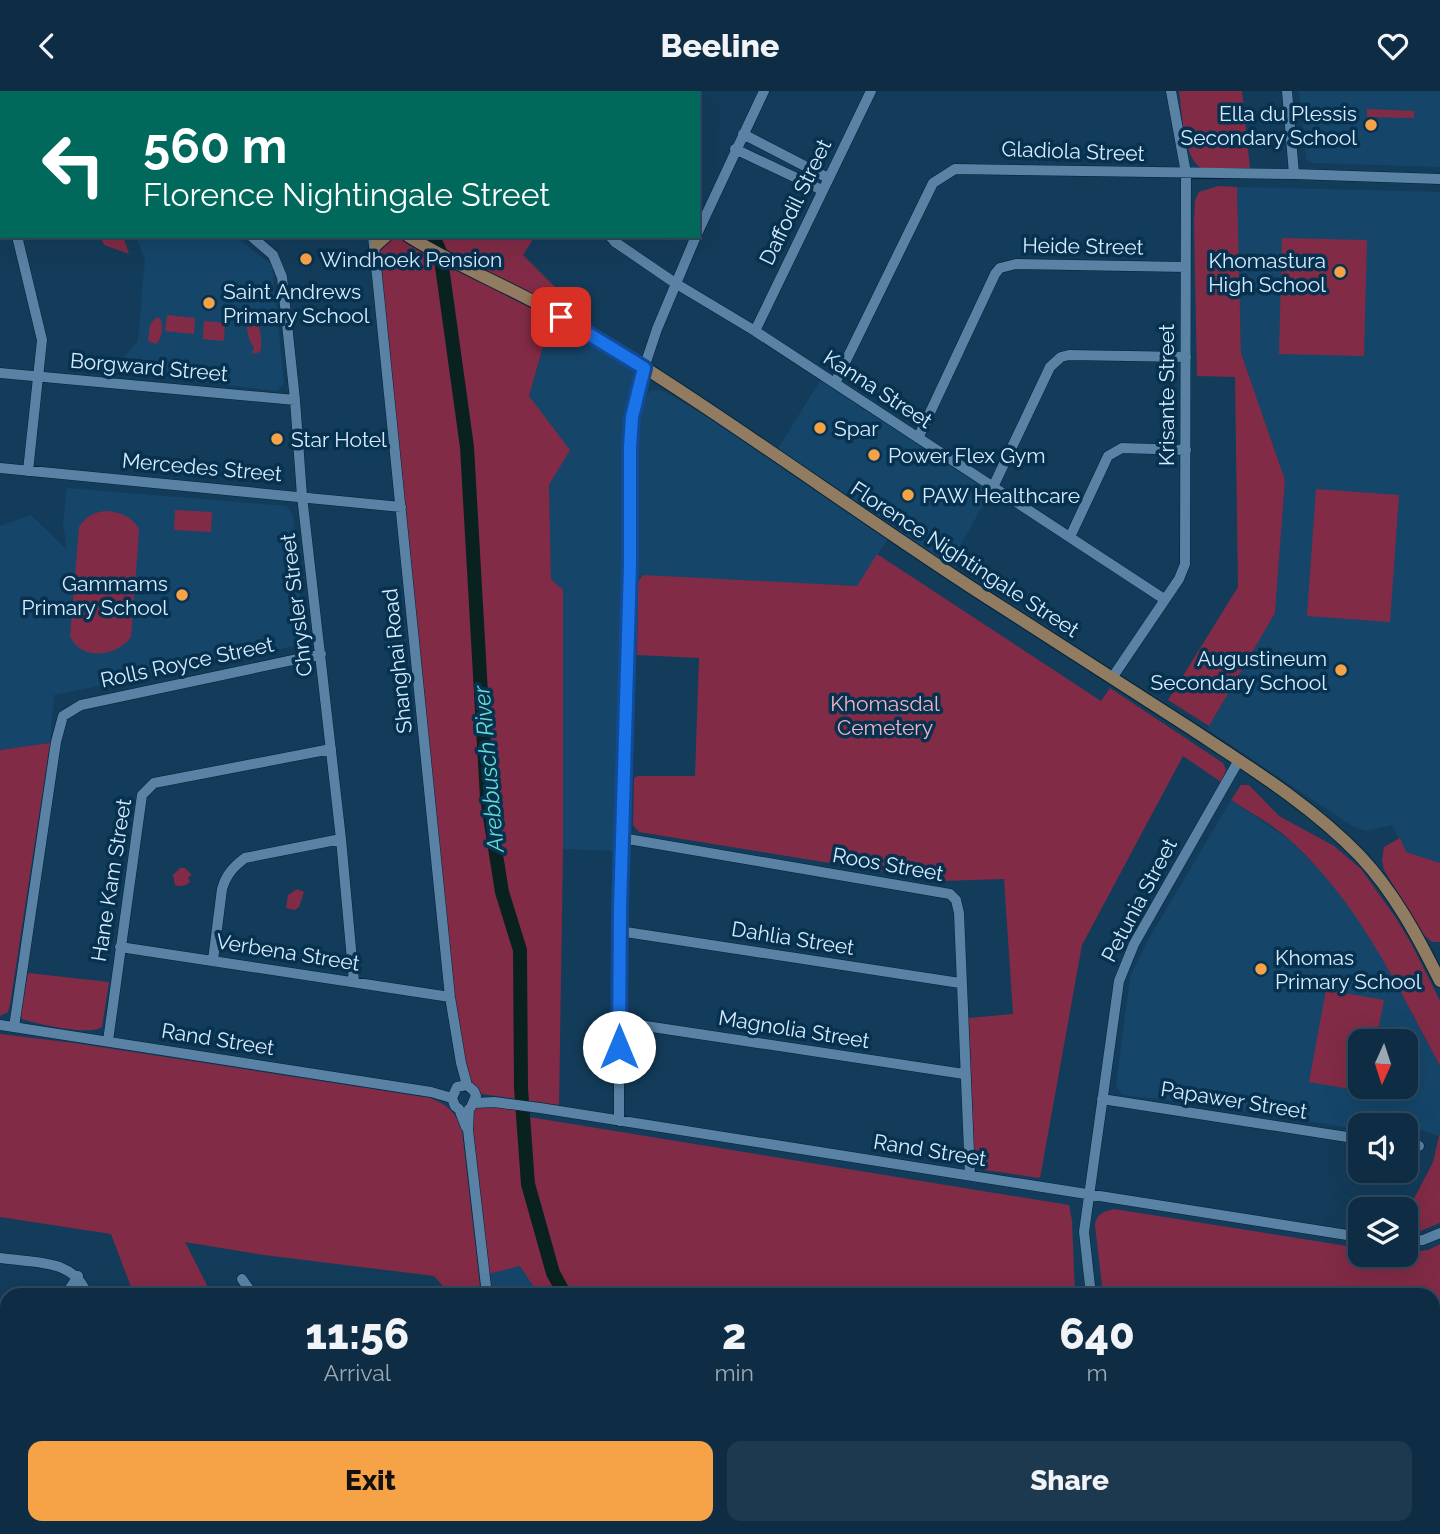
<!DOCTYPE html>
<style>
:root{--surface:#0e2d44;--page:#1c394f;--text:#f1f3f6;--muted:#9ba8b2;--line:#2e495d;--accent:#f6a247}
body{margin:0;font-family:Raleway,sans-serif;background:var(--page);color:var(--text);height:100vh;display:flex;flex-direction:column;font-size:26px;white-space:nowrap}
*{box-sizing:border-box;margin:0}
p{font-size:23px;color:var(--muted)}
.icon{flex:none;width:38px;height:38px;fill:none;stroke:currentColor;stroke-width:2;stroke-linecap:round;stroke-linejoin:round}
.map{position:relative;flex:1;overflow:hidden}
.panel{position:absolute;left:0px;top:1197px;width:1440px;height:247px;display:flex;flex-direction:column;background:var(--surface);border-radius:21px 21px 0 0;box-shadow:0 7px 28px #0002,0 0 0 2px var(--line)}
.panel>*{flex:none}
.banner{position:absolute;left:0px;top:0px;width:700px;height:147px;box-shadow:0 7px 28px #0002,0 0 0 2px var(--line);background:#00695c;color:#fff;overflow:hidden}
.needle{width:46px;rotate:183deg}
.fabs{position:absolute;left:1348px;top:938px;display:grid;gap:14px}
.fabs a{display:grid;place-items:center;width:70px;height:70px;border-radius:14px;background:var(--surface);box-shadow:0 7px 28px #0002,0 0 0 2px var(--line);font-size:35px}
.pin{position:absolute;display:grid;place-items:center;width:60px;height:60px;color:#fff;margin:-30px;border-radius:14px;box-shadow:0 4px 10px #0006}
.me{position:absolute;width:77px;margin:-38px;rotate:0deg;stroke-linejoin:round;filter:drop-shadow(0 0 5px #0008)}
.turn{display:flex;align-items:center;gap:24px;height:147px;padding:0 28px;font-size:32px}
.turn .icon{width:91px;height:91px;stroke-width:2.5}
.turn b{display:block;font-size:49px;line-height:60px}
.eta{display:flex;justify-content:space-evenly;align-items:center;height:119px;text-align:center}
.eta b{font-size:42px;font-weight:800;line-height:49px}
.button{display:flex;gap:14px;margin-top:auto;padding:14px 28px}
.button a{flex:1;height:80px;border-radius:14px;background:var(--accent);color:#111;font-size:28px;font-weight:800;line-height:80px;text-align:center}
.button a+a{background:var(--page);color:var(--text)}
header{display:flex;justify-content:space-between;align-items:center;height:91px;padding:0 28px;background:var(--surface);font-size:32px;font-weight:800}
.map>svg:first-child{display:block}
.built{fill:#15466a;fill-rule:evenodd}
.green{fill:#822b47}
.lines{fill:none;stroke-linecap:round;stroke-linejoin:round}
.stream{stroke:#0a221f;stroke-width:2.5}
.river{stroke:#0a221f;stroke-width:14}
.minor-casing{stroke:#032238;stroke-width:11}
.major-casing{stroke:#032238;stroke-width:14}
.minor{stroke:#5982a4;stroke-width:10}
.major{stroke:#917c61;stroke-width:12}
.route-casing{stroke:#114b97;stroke-width:18}
.route{stroke:#1a73e8;stroke-width:12}
.poi-dot{fill:#f6a247;stroke:#06314f;stroke-width:2.5}
.labels{text-anchor:middle;dominant-baseline:central;stroke-width:7;stroke-linejoin:round;paint-order:stroke}
.poi-label{font-size:21px;fill:#d6ebff;stroke:#06314f;text-anchor:start}
.street-label{font-size:21px;fill:#d6ebff;stroke:#06314f}
.park-label{font-size:21px;fill:#f1b4c1;stroke:#06314f}
.water-label{font-size:23px;font-style:italic;fill:#65ddce;stroke:#06314f}
</style>
<header><svg class="icon" aria-label="back" viewBox="0 0 24 24"><path d="M15 5l-7 7 7 7"/></svg>Beeline<svg class="icon" aria-label="heart" viewBox="0 0 24 24"><path d="M12 20l-8-8c-3-5 5-10 8-4 3-6 11-1 8 4z"/></svg></header>
<div class="map">
<svg width="1440" height="1443" viewBox="0 0 1440 1443">
<rect width="100%" height="100%" fill="#133c5a"/>
<path class="built" d="M 1299,0 L 1440,0 L 1440,76 L 1312,72 L 1306,68 Z
M 1237,96 L 1440,101 L 1440,772 L 1406,761 L 1392,734 L 1365,740 L 1352,735 L 1207,638 L 1275,522 L 1285,389 L 1241,262 Z
M 135,145 L 235,145 L 272,174 L 284,293 L 277,300 L 112,280 L 138,250 L 145,168 Z
M 553,221 L 637,281 L 626,328 L 619,760 L 563,758 L 563,500 L 551,488 L 549,394 L 570,359 L 529,306 Z
M 823,285 L 993,396 L 946,480 L 891,443 L 857,495 L 633,485 L 634,350 L 643,308 L 652,299 L 663,300 L 774,364 Z
M 67,397 L 286,415 L 293,424 L 305,548 L 300,554 L 54,604 L 50,652 L 0,659 L 0,435 L 31,424 L 67,459 L 63,432 Z
M 1231,709 L 1291,750 L 1330,790 L 1370,844 L 1440,975 L 1440,1041 L 1438,1045 L 1411,1035 L 1405,1037 L 1405,1034 L 1360,1034 L 1360,1039 L 1220,1015 L 1123,1004 L 1116,995 L 1130,886 L 1147,851 ZM 1360,950 L 1405,950 L 1405,996 L 1360,996 Z
M 520,1175 L 539,1204 L 487,1204 L 485,1184 Z
M 313,1437 L 498,1437 L 499,1443 L 303,1443 Z"/>
<path class="green" d="M 222,0 L 475,0 L 475,2 Z
M 1179,0 L 1242,0 L 1250,77 L 1201,77 C 1183,66 1182,20 1179,0 Z
M 1367,18 L 1414,20 L 1414,27 L 1367,26 Z
M 1218,95 L 1237,96 L 1241,262 L 1285,389 L 1275,522 L 1209,635 L 1168,609 L 1238,496 L 1235,286 L 1197,285 L 1194,131 L 1195,109 L 1199,101 Z
M 100,145 L 123,145 L 129,163 L 104,154 Z
M 386,145 L 535,145 L 523,164 L 564,205 L 614,259 L 553,221 L 529,305 L 570,359 L 549,394 L 551,488 L 563,499 L 563,758 L 559,1014 L 475,1002 L 461,972 L 376,154 Z
M 1282,147 L 1367,149 L 1364,265 L 1279,263 Z
M 247,216 L 259,227 C 258,239 264,251 260,261 L 252,263 L 254,256 C 248,251 245,232 248,225 L 242,223 L 242,220 Z
M 167,224 L 195,227 L 194,243 L 165,240 Z
M 156,227 L 160,227 C 163,235 163,247 156,253 L 148,250 L 150,233 Z
M 204,230 L 225,232 L 224,250 L 203,248 Z
M 1316,398 L 1399,404 L 1390,531 L 1307,525 Z
M 175,419 L 212,421 L 211,441 L 174,439 Z
M 106,420 C 120,421 130,425 138,436 L 139,441 L 131,546 C 118,565 81,571 70,545 L 79,436 C 85,426 94,421 106,420 Z
M 877,463 L 1101,610 L 1110,597 L 1223,672 L 1226,679 L 1221,691 L 1183,665 L 1082,854 L 1040,1087 L 984,1079 L 976,1071 L 974,1060 L 969,927 L 1013,923 L 1004,788 L 941,790 L 639,741 L 633,734 L 634,687 L 638,685 L 695,685 L 699,567 L 637,564 L 638,490 L 643,484 L 857,495 Z
M 50,652 L 10,914 L 8,921 L 0,925 L 0,659 Z
M 1241,694 L 1249,694 L 1279,725 L 1334,755 L 1361,778 L 1396,827 L 1411,852 L 1440,910 L 1440,975 C 1397,895 1361,815 1293,752 C 1276,735 1252,723 1231,709 Z
M 1400,747 L 1406,761 L 1440,772 L 1440,851 L 1432,851 L 1424,844 L 1384,779 L 1382,769 L 1384,756 Z
M 180,777 L 185,777 L 192,784 L 188,786 L 190,791 C 186,795 180,796 175,794 L 173,784 Z
M 297,798 L 304,801 L 299,816 L 295,819 L 286,817 L 288,804 Z
M 28,882 L 109,891 L 102,936 C 90,945 37,933 22,928 L 21,924 Z
M 1326,899 L 1384,909 L 1376,950 L 1360,950 L 1360,996 L 1368,996 L 1367,1001 L 1309,991 Z
M 0,943 L 74,952 L 430,1007 C 447,1013 458,1023 462,1040 L 481,1204 L 451,1204 L 434,1185 L 264,1164 L 185,1151 L 212,1204 L 134,1204 L 111,1143 L 0,1126 Z
M 475,1012 L 523,1016 L 528,1093 L 537,1122 L 530,1090 L 526,1027 L 529,1026 L 1069,1114 L 1072,1130 L 1075,1204 L 539,1204 L 520,1175 L 485,1184 L 468,1039 Z
M 1440,1041 L 1440,1132 L 1415,1142 L 1405,1139 L 1405,1125 L 1433,1071 Z
M 1114,1118 L 1360,1157 L 1360,1164 L 1405,1164 L 1405,1162 L 1428,1159 L 1440,1153 L 1440,1390 L 1433,1387 L 1433,1204 L 1103,1204 L 1095,1134 C 1097,1122 1104,1121 1114,1118 Z
M 251,1437 L 313,1437 L 303,1443 L 243,1443 Z
M 515,1437 L 1181,1437 L 1185,1440 L 1183,1443 L 516,1443 Z
M 1221,1437 L 1281,1437 L 1283,1443 L 1228,1443 Z"/>
<g class="lines">
<path class="stream" d="M 297,0 L 298,2"/>
<path class="river" d="M 411,2 L 411,0
M 433,145 L 440,161 L 467,356 L 487,707 L 502,801 L 520,859 L 521,997 L 528,1093 L 553,1182 L 565,1204
M 668,1437 L 676,1443"/>
<defs>
<path id="minor" d="M 64,0 L 66,2
M 1287,0 L 1294,83
M 33,2 L 34,0
M 662,2 L 663,0
M 743,43 L 828,87
M 0,45 L 2,43
M 735,58 L 822,99
M 0,73 L 2,80
M 698,141 L 764,0
M 17,145 L 42,249 L 28,380
M 251,145 L 273,164 L 282,186 L 295,309 L 302,405 L 341,748 L 354,891
M 373,145 L 450,906 L 461,972 L 467,994
M 610,145 L 615,151 L 675,192 L 755,240 L 1164,508
M 755,240 L 871,0
M 0,282 L 295,309
M 835,292 L 933,92 L 955,78 L 1294,83 L 1440,88
M 918,347 L 995,183 L 1000,177 L 1016,173 L 1186,176
M 0,377 L 401,416
M 993,396 L 1050,276 L 1061,266 L 1069,264 L 1186,266
M 1070,446 L 1108,365 L 1122,357 L 1186,359
M 1112,587 L 1179,488 L 1185,473 L 1186,82 L 1171,0
M 622,747 L 950,803 L 956,809 L 959,822 L 970,1084
M 619,840 L 960,892
M 120,856 L 450,906
M 213,869 L 222,798 C 226,784 233,776 245,767 L 341,748
M 619,931 L 964,983
M 0,934 L 431,1001 L 452,1007
M 14,936 L 56,651 L 63,625 L 81,614 L 321,563
M 108,950 L 142,704 L 154,692 L 331,658
M 467,994 L 474,1000 L 476,1005 L 471,1016
M 1102,1008 L 1360,1048
M 475,1012 L 494,1011 L 540,1017 L 1360,1146
M 469,1018 L 468,1039 L 487,1204
M 619,1030 L 619,840 L 627,620 L 631,340 L 644,277 L 657,238 L 696,145
M 466,1036 L 459,1018 L 455,1015 L 452,1007 L 457,996 L 467,994
M 1405,1055 L 1419,1055
M 1405,1151 L 1423,1149 L 1440,1142
M 0,1167 C 33,1172 75,1167 87,1204
M 242,1188 L 253,1204
M 66,1204 L 78,1185
M 1091,1204 L 1084,1141 L 1119,890 L 1134,853 L 1239,669
M 0,1315 L 7,1303
M 1433,1431 L 1440,1437
M 515,1437 L 516,1443
M 1201,1437 L 1208,1443
M 0,1440 L 25,1443
M 39,1443 L 40,1437
M 1376,1443 L 1380,1437"/>
<path id="major" d="M 222,0 L 224,2
M 408,145 C 458,176 512,197 562,226 C 707,311 842,413 983,504 C 1052,548 1121,593 1190,637 C 1249,676 1311,714 1360,765 C 1394,801 1418,846 1440,890
M 376,154 L 386,145"/>
</defs>
<use href="#minor" class="minor-casing"/>
<use href="#major" class="major-casing"/>
<use href="#minor" class="minor"/>
<use href="#major" class="major"/>
</g>
<g class="lines">
<defs>
<path id="route" d="M 561,226 L 644,277 L 632,326 L 630,356 L 630,475 L 620,817 L 619,956"/>
</defs>
<use href="#route" class="route-casing"/>
<use href="#route" class="route"/>
</g>
<g class="poi-dot">
<circle cx="1371" cy="34" r="7"/>
<circle cx="306" cy="168" r="7"/>
<circle cx="1340" cy="181" r="7"/>
<circle cx="209" cy="212" r="7"/>
<circle cx="820" cy="337" r="7"/>
<circle cx="277" cy="348" r="7"/>
<circle cx="874" cy="364" r="7"/>
<circle cx="908" cy="404" r="7"/>
<circle cx="182" cy="504" r="7"/>
<circle cx="1341" cy="579" r="7"/>
<circle cx="1261" cy="878" r="7"/>
</g>
<g class="labels">
<g class="poi-label">
<text x="1357" y="22" text-anchor="end">Ella du Plessis<tspan x="1357" dy="24">Secondary School</tspan></text>
<text x="320" y="168">Windhoek Pension</text>
<text x="1326" y="169" text-anchor="end">Khomastura<tspan x="1326" dy="24">High School</tspan></text>
<text x="223" y="200">Saint Andrews<tspan x="223" dy="24">Primary School</tspan></text>
<text x="834" y="337">Spar</text>
<text x="291" y="348">Star Hotel</text>
<text x="888" y="364">Power Flex Gym</text>
<text x="922" y="404">PAW Healthcare</text>
<text x="168" y="492" text-anchor="end">Gammams<tspan x="168" dy="24">Primary School</tspan></text>
<text x="1327" y="567" text-anchor="end">Augustineum<tspan x="1327" dy="24">Secondary School</tspan></text>
<text x="1275" y="866">Khomas<tspan x="1275" dy="24">Primary School</tspan></text>
</g>
<g class="street-label">
<text transform="translate(1073 60) rotate(2)">Gladiola Street</text>
<text transform="translate(795 111) rotate(-64)">Daffodil Street</text>
<text transform="translate(1083 155) rotate(1)">Heide Street</text>
<text transform="translate(149 276) rotate(5)">Borgward Street</text>
<text transform="translate(878 298) rotate(33)">Kanna Street</text>
<text transform="translate(1166 304) rotate(-90)">Krisante Street</text>
<text transform="translate(202 376) rotate(5)">Mercedes Street</text>
<text transform="translate(965 468) rotate(33)">Florence Nightingale Street</text>
<text transform="translate(296 514) rotate(-97)">Chrysler Street</text>
<text transform="translate(397 570) rotate(-96)">Shanghai Road</text>
<text transform="translate(187 571) rotate(-12)">Rolls Royce Street</text>
<text transform="translate(888 773) rotate(10)">Roos Street</text>
<text transform="translate(111 789) rotate(-81)">Hane Kam Street</text>
<text transform="translate(1139 809) rotate(-62)">Petunia Street</text>
<text transform="translate(793 847) rotate(9)">Dahlia Street</text>
<text transform="translate(288 861) rotate(9)">Verbena Street</text>
<text transform="translate(794 938) rotate(9)">Magnolia Street</text>
<text transform="translate(218 948) rotate(9)">Rand Street</text>
<text transform="translate(1234 1009) rotate(9)">Papawer Street</text>
<text transform="translate(930 1059) rotate(9)">Rand Street</text>
</g>
<g class="park-label">
<text x="885" y="612">Khomasdal<tspan x="885" dy="24">Cemetery</tspan></text>
</g>
<g class="water-label">
<text transform="translate(488 678) rotate(-95)">Arebbusch River</text>
</g>
</g>
</svg>
<div class="fabs">
<a><svg class="needle" viewBox="-14 -14 28 28"><path d="M0-13l5 13h-10z" fill="#e53935"/><path d="M0 13l5-13h-10z" fill="#9ba8b2"/></svg></a>
<a><svg class="icon" aria-label="sound" viewBox="0 0 24 24"><path d="M4 9h4l5-4v14l-5-4H4zM17 9q2 3 0 6"/></svg></a>
<a><svg class="icon" aria-label="layers" viewBox="0 0 24 24"><path d="M12 4l9 5-9 5-9-5zM3 14l9 5 9-5"/></svg></a>
</div>
<div class="pin" style="left:561px;top:226px;background:#d93025"><svg class="icon" aria-label="arrive" viewBox="0 0 24 24"><path d="M6 21V4h12l-3 4 3 4H6"/></svg></div>
<svg class="me" style="left:619px;top:956px" viewBox="-20 -20 40 40"><circle r="19" fill="#fff"/><path d="M0-13L10 11 0 6-10 11z" fill="#1a73e8"/></svg>
<div class="banner">
<div class="turn"><svg class="icon" aria-label="left" viewBox="0 0 24 24"><path d="M17 20v-9H6M10 6l-5 5 5 5"/></svg><div><b>560 m</b>Florence Nightingale Street</div></div>
</div>
<section class="panel">
<div class="eta">
<div><b>11:56</b><p>Arrival</p></div>
<div><b>2</b><p>min</p></div>
<div><b>640</b><p>m</p></div>
</div>
<div class="button"><a>Exit</a><a>Share</a></div>
</section>
</div>
